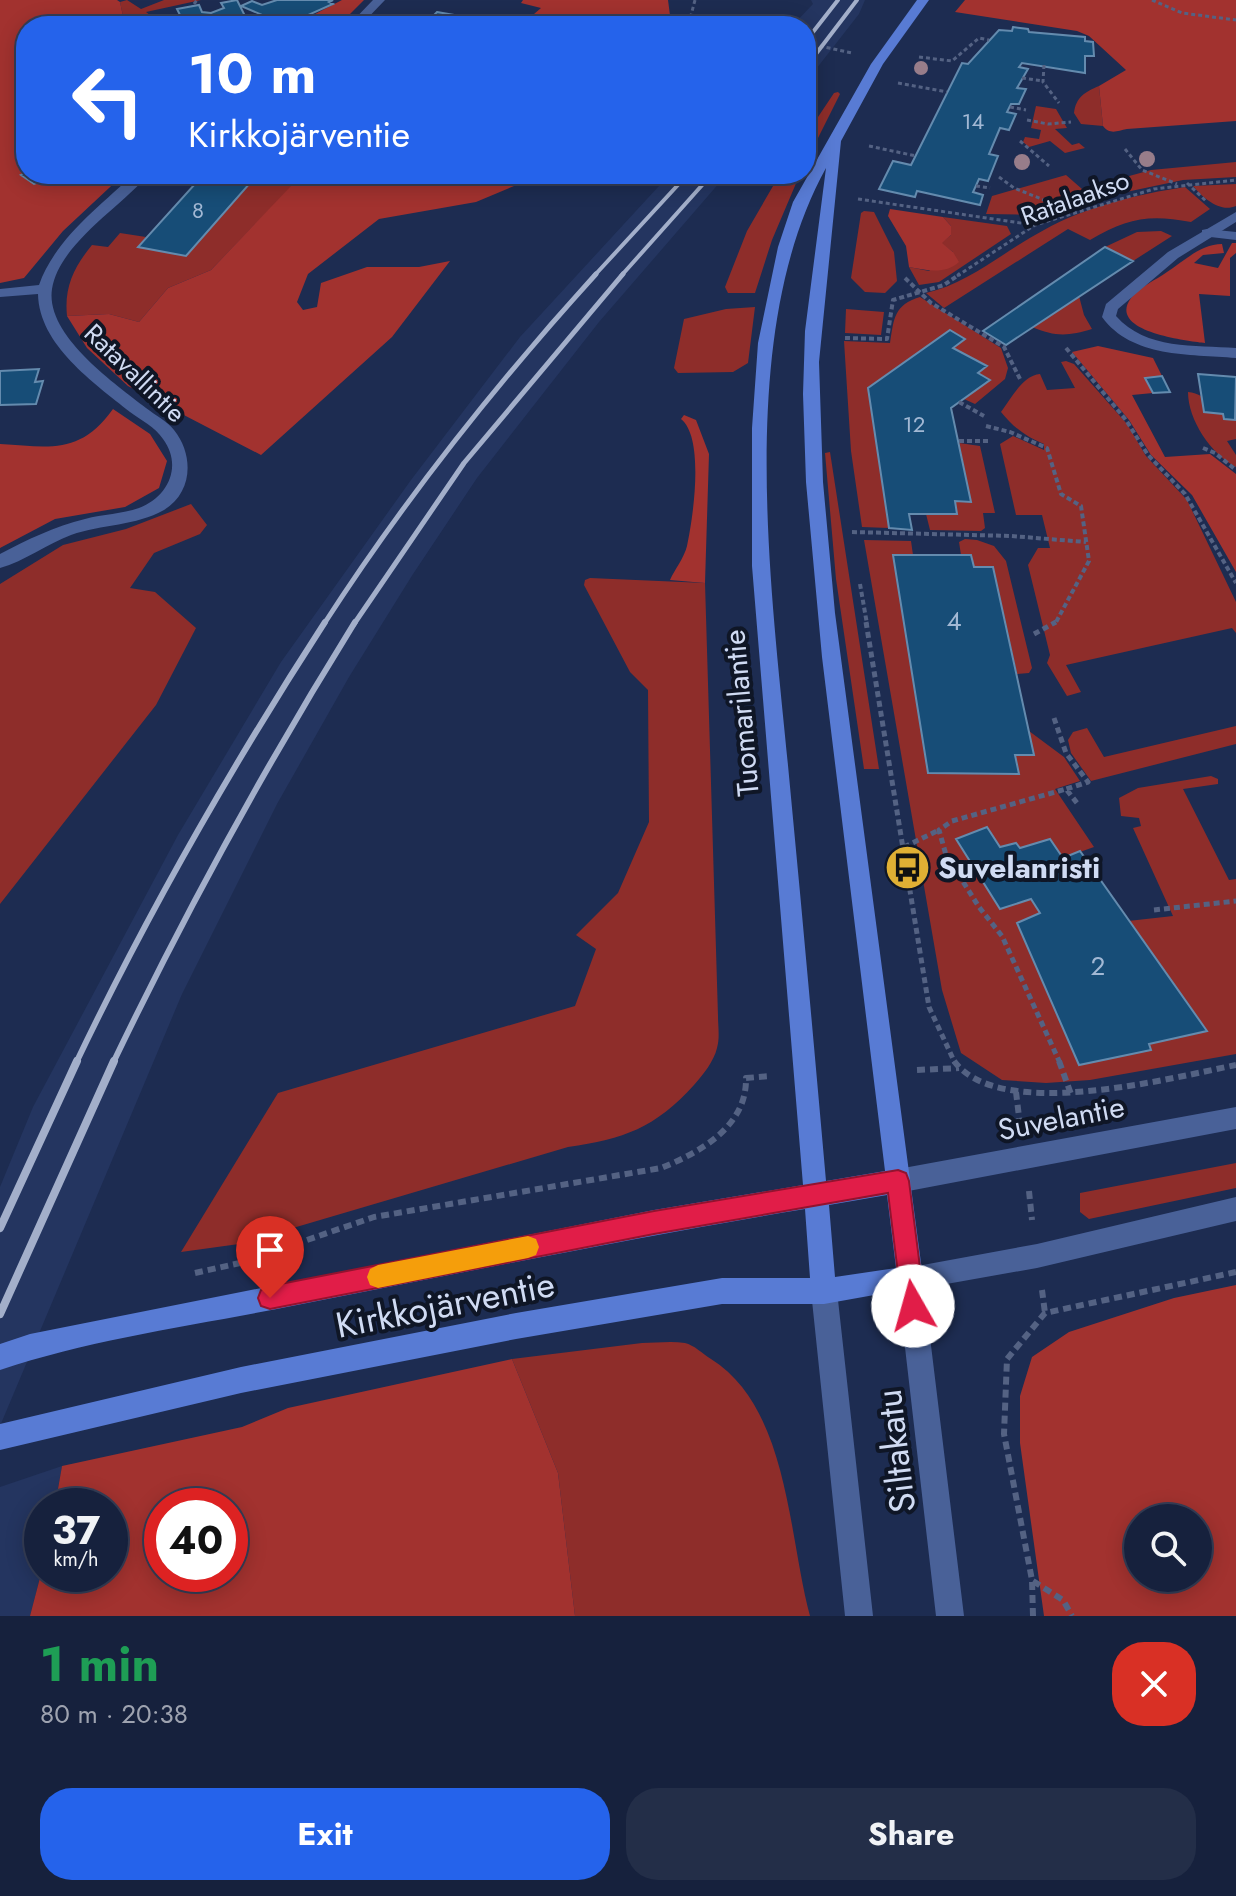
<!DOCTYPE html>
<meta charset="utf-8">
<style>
:root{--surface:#16213d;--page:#232e48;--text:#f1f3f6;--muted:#9ea3b0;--line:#353e57;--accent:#2563eb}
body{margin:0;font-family:Jost,sans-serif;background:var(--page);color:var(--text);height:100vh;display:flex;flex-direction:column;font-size:30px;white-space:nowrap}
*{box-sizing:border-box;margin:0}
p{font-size:26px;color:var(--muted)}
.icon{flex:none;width:44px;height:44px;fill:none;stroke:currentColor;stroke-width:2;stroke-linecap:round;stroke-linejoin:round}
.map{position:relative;height:1616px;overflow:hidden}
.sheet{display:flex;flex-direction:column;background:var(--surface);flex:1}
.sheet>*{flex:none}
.hud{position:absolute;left:16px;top:16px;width:800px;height:168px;border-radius:32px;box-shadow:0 4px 20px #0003,0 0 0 2px var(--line);background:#2563eb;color:#fff;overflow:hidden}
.controls{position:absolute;left:1124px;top:1504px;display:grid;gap:16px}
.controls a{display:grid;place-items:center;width:88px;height:88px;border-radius:50%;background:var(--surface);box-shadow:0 4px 20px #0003,0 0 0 2px var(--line);font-size:40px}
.speed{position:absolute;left:24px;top:1488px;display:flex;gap:16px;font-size:40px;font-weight:700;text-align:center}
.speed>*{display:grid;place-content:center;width:104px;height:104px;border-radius:50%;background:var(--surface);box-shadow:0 4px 20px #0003,0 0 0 2px var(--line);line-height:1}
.speed small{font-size:20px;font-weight:400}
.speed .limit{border:12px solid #d22;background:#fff;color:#111}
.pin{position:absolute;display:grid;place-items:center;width:68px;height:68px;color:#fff;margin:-82px -34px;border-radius:50% 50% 50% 0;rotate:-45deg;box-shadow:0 0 8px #0007}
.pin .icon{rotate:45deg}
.me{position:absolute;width:88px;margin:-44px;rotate:353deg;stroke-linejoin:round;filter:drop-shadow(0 0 6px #0008)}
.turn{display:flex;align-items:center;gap:28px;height:168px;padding:0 40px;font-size:36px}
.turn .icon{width:104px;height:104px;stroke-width:2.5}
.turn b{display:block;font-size:56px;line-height:68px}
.round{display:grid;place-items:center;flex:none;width:84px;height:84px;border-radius:32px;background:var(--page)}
.headline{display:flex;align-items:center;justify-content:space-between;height:136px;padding:0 40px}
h1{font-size:48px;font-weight:700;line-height:60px;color:#1e9e55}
.primary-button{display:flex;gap:16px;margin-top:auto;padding:16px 40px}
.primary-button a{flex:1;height:92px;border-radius:32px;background:var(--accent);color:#fff;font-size:32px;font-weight:700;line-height:92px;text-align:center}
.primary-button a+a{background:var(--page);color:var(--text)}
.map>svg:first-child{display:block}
.built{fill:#243560}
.green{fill:#8e2d2a}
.forest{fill:#a2322f;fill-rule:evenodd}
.building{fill:#174d77;stroke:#648bae;stroke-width:2}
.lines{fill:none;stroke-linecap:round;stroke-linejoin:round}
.path-far3{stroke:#546283;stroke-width:3;stroke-dasharray:4 3;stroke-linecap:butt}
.path-far2{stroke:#546283;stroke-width:4;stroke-dasharray:5 3;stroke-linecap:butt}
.path-far1{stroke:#546283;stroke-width:5;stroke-dasharray:6 4;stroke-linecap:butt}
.path{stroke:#546283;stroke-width:6;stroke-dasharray:8 5;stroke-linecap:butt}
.service{fill:#496198;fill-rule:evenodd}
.minor{fill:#496198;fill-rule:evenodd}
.tertiary{fill:#496198;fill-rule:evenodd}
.secondary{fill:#587bd4;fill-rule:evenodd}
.rail-far3{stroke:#a3afca;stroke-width:4}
.rail-far2{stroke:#a3afca;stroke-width:5}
.rail-far1{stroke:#a3afca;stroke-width:6}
.rail{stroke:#a3afca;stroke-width:8}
.tree{fill:#987d8a}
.route{fill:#e11d48;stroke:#92132f;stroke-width:2}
.slow{fill:#f59e0b}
.labels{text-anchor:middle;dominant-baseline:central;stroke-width:8;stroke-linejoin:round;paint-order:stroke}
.far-number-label{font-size:22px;fill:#a2b8d4}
.far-street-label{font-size:26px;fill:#d0dbf3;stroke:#0f1626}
.number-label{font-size:26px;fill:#a2b8d4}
.street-label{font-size:30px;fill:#d0dbf3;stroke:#0f1626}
.poi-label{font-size:30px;font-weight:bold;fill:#d0dbf3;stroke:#0f1626;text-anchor:start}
.near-street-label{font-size:36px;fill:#d0dbf3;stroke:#0f1626}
</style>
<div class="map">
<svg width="1236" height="1616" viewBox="0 0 1236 1616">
<rect width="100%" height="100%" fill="#1d2c51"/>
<path class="built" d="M 811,0 L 865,0 L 859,14 L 806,82 L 806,26 L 792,26 L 813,4 Z
M 670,174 L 727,174 L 599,322 L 477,478 L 413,574 L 349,677 L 277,804 L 182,994 L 0,1426 L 0,1187 L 33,1107 L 178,835 L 281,662 L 411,480 L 520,337 Z
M 62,1466 L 55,1506 L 42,1506 L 42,1570 L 30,1616 L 0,1616 L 0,1487 Z"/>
<path class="green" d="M 127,0 L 141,9 L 164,0 L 201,0 L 146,12 L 151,16 L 140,19 L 142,26 L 125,26 L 120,2 Z
M 1099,86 L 1103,126 L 1081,124 L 1074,113 C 1076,97 1085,92 1099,86 Z
M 838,92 L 840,94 L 806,162 L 806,135 L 834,93 Z
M 1036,106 L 1056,109 L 1067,128 L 1055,129 L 1072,145 L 1079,143 L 1085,148 L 1065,153 L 1050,141 L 1029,147 L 1023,142 L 1025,137 L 1039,139 L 1041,130 L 1031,128 Z
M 1236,162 L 1236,177 L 1183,180 L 1093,199 L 1039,215 L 986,214 L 992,196 L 1066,175 L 1082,189 L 1151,170 Z
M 258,174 L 331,174 L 320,183 L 295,176 L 292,186 L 211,270 L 168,288 L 139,322 L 109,314 L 67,316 C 64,287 74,267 92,245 L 108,247 L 120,233 L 146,237 L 139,247 L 186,256 Z
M 780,174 L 800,174 L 772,240 L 755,293 L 728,293 L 725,287 L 747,231 Z
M 1236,184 L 1236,206 C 1220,213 1203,198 1193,186 Z
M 1185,187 L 1210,209 L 1191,222 C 1149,214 1127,218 1090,240 L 1068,229 L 944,308 L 926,293 C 970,283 1004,251 1044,230 C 1085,207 1138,194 1185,187 Z
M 864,211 L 874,212 L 894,252 L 897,281 L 885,293 L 865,292 L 851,278 L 861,213 Z
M 943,217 L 1007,226 L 1011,234 L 939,282 L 919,285 L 909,267 L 929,271 L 953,252 L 941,243 L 951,235 L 951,226 Z
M 1161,231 L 1172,236 L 1133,261 L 1105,247 L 1137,232 Z
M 1079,296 L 1084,315 L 1092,329 C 1069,336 1055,337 1032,327 Z
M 920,297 L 1001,348 L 1008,368 L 1005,379 L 975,404 L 964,399 L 989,379 L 978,373 L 986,366 L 953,348 L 950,331 L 868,388 L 889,528 L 862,527 L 851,451 L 844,341 L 890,343 C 894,318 894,305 920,297 Z
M 755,307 L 748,363 L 733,372 L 678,373 L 674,368 L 684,319 L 726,309 Z
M 846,309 L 884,312 L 881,335 L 845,333 Z
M 1066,361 L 1074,364 L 1127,424 L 1146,456 L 1187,500 L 1236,602 L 1236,633 L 1232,628 L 1066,665 L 1081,692 L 1067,696 L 1047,663 L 1050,655 L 1028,565 L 1038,548 L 1050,548 L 1042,515 L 1016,515 L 1000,444 L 1013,436 L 1044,450 L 1044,444 C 1026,437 1013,427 1001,412 C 1011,399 1023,375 1040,374 L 1047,390 L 1075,388 L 1061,362 Z
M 1188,392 C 1209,394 1215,413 1236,416 L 1236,439 L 1227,441 L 1236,455 L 1236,467 C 1211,454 1188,420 1188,392 Z
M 959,443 L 980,446 L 995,513 L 983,513 L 985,528 L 981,531 L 930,530 L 926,514 L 957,514 L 955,501 L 971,501 Z
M 830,452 L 879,769 L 864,769 L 836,579 L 825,453 Z
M 191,504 L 207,525 L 200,534 L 154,553 L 130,588 L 155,592 L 196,628 L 156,705 L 0,904 L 0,584 L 63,545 L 126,529 Z
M 965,539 L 977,540 L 994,546 L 1006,561 L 1032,668 L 1029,673 L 1017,674 L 993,568 L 974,567 L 971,555 L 961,555 L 959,542 Z
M 864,540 L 911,541 L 913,555 L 893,555 L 928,773 L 1018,774 L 1015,755 L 1034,754 L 1029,731 L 1064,757 L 1080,781 L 1055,789 L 1094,847 L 1063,858 L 1050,839 L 1020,848 L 1016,843 L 1000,847 L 986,827 L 956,839 L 1000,909 L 1031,899 L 1040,913 L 1017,923 L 1079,1065 L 1150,1050 L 1149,1044 L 1206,1031 L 1128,921 L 1173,916 L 1133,828 L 1141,826 L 1139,818 L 1121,816 L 1119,798 L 1138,788 L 1211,776 L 1218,779 L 1218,784 L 1183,789 L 1229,880 L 1236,879 L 1236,1054 L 1090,1080 L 1046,1083 L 1002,1080 L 961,1053 L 942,990 Z
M 590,578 L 705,583 L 718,1016 C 718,1026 720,1038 717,1048 C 714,1061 703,1075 694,1085 C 655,1128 624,1139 568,1147 L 239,1244 L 181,1252 L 278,1093 L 575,1006 L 596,949 L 576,935 L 618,893 L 649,822 L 648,690 L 630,672 L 584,585 L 585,580 Z
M 1236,726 L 1236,744 L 1091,781 L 1071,753 L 1068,740 L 1073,732 L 1087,728 L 1104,757 Z
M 1236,1163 L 1236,1188 L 1089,1219 L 1080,1212 L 1080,1193 Z
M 642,1343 C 655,1343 671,1341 685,1343 C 694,1345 703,1354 711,1359 C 789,1408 788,1535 810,1616 L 575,1616 L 558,1473 L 512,1359 Z"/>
<path class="forest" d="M 0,0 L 117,0 L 120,2 L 125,26 L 26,26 L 26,174 L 124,174 L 63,231 L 24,278 L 0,283 Z
M 342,0 L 364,0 L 338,26 L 292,26 Z
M 523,0 L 668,0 L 671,23 L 656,26 L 520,26 L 541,8 L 521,3 Z
M 965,0 L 1236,0 L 1236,121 L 1127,129 C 1117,131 1110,135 1103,126 L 1099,86 L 1126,70 L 1089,36 L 1077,31 L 955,12 Z
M 331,174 L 529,174 L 526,181 L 476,202 L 379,219 L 308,274 L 297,302 L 303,310 L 317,307 L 321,283 L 367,267 L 419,267 L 450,261 L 392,337 L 261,455 L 128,386 L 87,348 L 67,316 L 109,314 L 139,322 L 168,288 L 211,270 L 291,186 L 295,176 L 320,183 Z
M 890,209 L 943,217 L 951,226 L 951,235 L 942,243 L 953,252 L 959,262 C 945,275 926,270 909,267 L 906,246 L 888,216 Z
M 1232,243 L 1236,243 L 1236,253 L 1230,258 L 1230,296 L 1199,294 L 1205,343 C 1189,341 1106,332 1131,298 C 1139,287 1156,280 1167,272 C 1184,261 1201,244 1222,244 L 1224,253 L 1203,255 L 1194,263 L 1218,268 Z
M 1098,346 L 1153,358 L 1162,376 L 1146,378 L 1153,393 L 1132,395 L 1165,457 L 1210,454 L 1236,474 L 1236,572 L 1192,495 L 1151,455 L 1129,420 L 1072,352 Z
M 113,409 L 150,434 L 167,461 L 159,488 L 125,507 L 55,519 L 0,548 L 0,444 C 50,447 80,455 113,409 Z
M 684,415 L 696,420 L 709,454 L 705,583 L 670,580 C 675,569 684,558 687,546 C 693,518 705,438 681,419 Z
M 1236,1285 L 1236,1616 L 1044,1616 L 1020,1443 L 1020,1396 L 1032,1357 L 1069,1332 L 1174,1298 ZM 1138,1518 L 1198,1518 L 1198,1578 L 1138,1578 Z
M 512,1359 L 558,1473 L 575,1616 L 30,1616 L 42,1570 L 42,1574 L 110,1574 L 110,1506 L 55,1506 L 62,1466 L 242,1427 L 288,1408 ZM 162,1506 L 230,1506 L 230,1574 L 162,1574 Z"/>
<path class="building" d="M 237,0 L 250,26 L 142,26 L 139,18 L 156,16 L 158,21 L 175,20 L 174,16 L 180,15 L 177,9 L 199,5 L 202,12 L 211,13 L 224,8 L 221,3 Z
M 277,0 L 333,0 L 329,2 L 333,4 L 286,25 L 241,6 L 252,1 L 262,5 Z
M 437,12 L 477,19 L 471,26 L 423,26 Z
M 1013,27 L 1028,29 L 1029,32 L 1085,37 L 1085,41 L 1093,42 L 1094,56 L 1085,56 L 1085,73 L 1022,63 L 1019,67 L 1028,69 L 1017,88 L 1026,89 L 1019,104 L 1011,104 L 1007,112 L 1016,114 L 1009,130 L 1000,128 L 989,154 L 998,156 L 988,181 L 979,179 L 973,192 L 983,195 L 980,205 L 917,191 L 915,197 L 879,189 L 893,161 L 911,165 L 962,63 L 968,64 L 999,30 L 1012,31 Z
M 26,173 L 26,174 L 61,174 L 34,184 L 21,175 Z
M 204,174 L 258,174 L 186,256 L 138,247 Z
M 1105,247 L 1133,261 L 1006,345 L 983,331 Z
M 950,330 L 965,339 L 953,348 L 987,366 L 978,373 L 990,380 L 951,408 L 971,502 L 955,501 L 957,514 L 909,514 L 912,530 L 889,528 L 868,388 Z
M 39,369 L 35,382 L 43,381 L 36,404 L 0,405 L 0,371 Z
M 1198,374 L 1236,377 L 1235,420 L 1224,419 L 1223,414 L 1204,412 Z
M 1162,376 L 1170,392 L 1153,393 L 1145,378 Z
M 893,555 L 971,555 L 974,567 L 993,567 L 1034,755 L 1015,755 L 1019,774 L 928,773 Z
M 987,827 L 1000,847 L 1016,843 L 1020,848 L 1050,839 L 1063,858 L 1080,851 L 1207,1031 L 1149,1044 L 1151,1050 L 1079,1065 L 1017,923 L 1040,913 L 1031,899 L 1000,909 L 956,839 Z"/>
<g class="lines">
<path class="path-far3" d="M 695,0 L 690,19 L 724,26
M 1152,0 L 1182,13 L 1236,20
M 194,4 L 197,0
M 806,43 L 852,53
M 919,57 L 952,61 L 979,38 L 989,40
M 1044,65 L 1043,82 L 1059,103
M 1022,78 L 1043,81
M 898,83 L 947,92
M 1010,107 L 1026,110
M 1027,120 L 1048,124 L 1071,122
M 1020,141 L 1049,166
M 869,146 L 916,156
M 1125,149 L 1142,170 L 1177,184
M 999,177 L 1014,188 L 1074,212
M 1187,183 L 1207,202
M 976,186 L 990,188
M 858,199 L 1034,225
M 957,276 L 1035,225 L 1154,189 L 1236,180"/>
<path class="path-far2" d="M 905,278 L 931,303 L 1004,347 L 1021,381
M 845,338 L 887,339 L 893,300 L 944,285 L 960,274
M 1066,348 L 1126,420 L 1148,455 L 1185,494 L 1236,583
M 959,402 L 984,416
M 986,426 L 1010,432 L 1047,448 L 1061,494 L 1081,506 L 1089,561 L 1055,624
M 959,441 L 990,441
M 1203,448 L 1215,453 L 1236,470
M 852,532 L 1011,536 L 1086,542
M 860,584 L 867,624"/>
<path class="path-far1" d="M 866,622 L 929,1007 L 955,1063
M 1034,634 L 1056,622
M 1054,718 L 1066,753 L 1088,782 L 1066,789
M 904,847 L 939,830
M 1154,910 L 1236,901
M 1060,1063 L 1002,936 L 979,907 L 946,855 L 939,830 L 952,821 L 1066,789 L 1077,803"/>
<path class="path" d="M 954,1061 C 1000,1123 1170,1078 1236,1065
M 1059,1061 L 1071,1094
M 917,1070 L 959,1068
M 1016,1092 L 1020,1125
M 1029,1191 L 1032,1220
M 195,1273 L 240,1263 L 374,1217 L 661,1168 C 701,1152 747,1126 746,1078 L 771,1076
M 1042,1290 L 1045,1313
M 1033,1581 L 1063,1600 L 1072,1616
M 1033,1616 L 1032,1580 L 1004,1434 L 1007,1359 L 1045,1313 L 1236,1272"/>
<path class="service" d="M 1207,229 L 1236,232 L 1236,240 L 1202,236 L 1202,230 Z"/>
<path class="minor" d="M 373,0 L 385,0 L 360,26 L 348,26 Z
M 134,174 L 149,174 C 121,207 59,244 52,289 C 45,335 114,383 146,408 C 155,415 167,421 174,430 C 194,455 193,492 164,510 C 136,526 102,524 71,535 C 47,544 25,561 0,568 L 0,554 C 27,540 55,526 85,519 C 103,514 122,514 139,508 C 168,497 183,466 163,439 C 155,427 141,420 130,412 C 94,383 39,345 38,294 L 0,297 L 0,289 L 39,285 C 55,239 100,206 134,174 Z
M 1236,212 L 1236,222 L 1178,258 L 1118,309 L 1116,316 C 1146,350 1195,345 1236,348 L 1236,358 C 1189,354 1132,358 1102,317 L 1106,304 L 1168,252 Z"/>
<path class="tertiary" d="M 1236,1107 L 1236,1129 L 898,1193 L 890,1189 L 886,1181 L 890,1173 L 898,1169 Z
M 1236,1197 L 1236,1221 L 1037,1268 L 924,1288 L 964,1616 L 936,1616 L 897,1278 L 901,1269 L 1037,1244 Z
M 824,1278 L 833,1282 L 837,1291 L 873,1616 L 845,1616 L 811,1291 L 815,1282 Z"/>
<path class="secondary" d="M 917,0 L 929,0 L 883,64 L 841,141 L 819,362 L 823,482 L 835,613 L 923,1278 L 919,1287 L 824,1304 L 722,1304 L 516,1339 L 241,1393 L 0,1450 L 0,1424 L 241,1367 L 516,1313 L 722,1278 L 810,1278 L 805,1209 C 635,1237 466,1272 297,1305 C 199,1325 95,1338 0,1370 L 0,1344 L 30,1334 L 654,1210 L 803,1185 L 752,566 L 752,428 L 758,343 L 778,247 L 793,202 L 871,64 ZM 826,168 L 805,331 L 803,394 L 806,482 L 822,657 L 885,1171 L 826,1181 C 814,1046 802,911 789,776 C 772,593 734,334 826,168 ZM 887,1195 L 896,1268 L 835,1277 L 829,1205 Z"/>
<path class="rail-far3" d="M 806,41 L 838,0
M 806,67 L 857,0
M 594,276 L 688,174
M 621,276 L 712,174"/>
<path class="rail-far2" d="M 324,624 C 404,500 496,384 596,274
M 354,624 L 464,463 L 623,274"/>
<path class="rail-far1" d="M 76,1063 C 149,910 233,764 325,622
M 113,1063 C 186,911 266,765 355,622"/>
<path class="rail" d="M 0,1228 L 77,1061
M 0,1314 L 114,1061"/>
</g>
<g class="tree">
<circle cx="921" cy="68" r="7"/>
<circle cx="1147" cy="159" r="8"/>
<circle cx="1022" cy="162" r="8"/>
</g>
<path class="route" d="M 898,1170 L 906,1173 L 909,1181 L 925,1306 L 922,1315 L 913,1318 L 905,1315 L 902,1306 L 888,1193 L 654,1234 L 270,1309 L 261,1306 L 258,1298 L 261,1290 L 270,1286 L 654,1211 Z"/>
<path class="slow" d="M 528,1236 L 536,1239 L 539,1247 L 536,1255 L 528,1258 L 378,1288 L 370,1285 L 367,1277 L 370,1269 L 378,1265 Z"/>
<defs>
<symbol id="bus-disc" viewBox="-11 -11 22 22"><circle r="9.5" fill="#e0b034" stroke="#0f1626"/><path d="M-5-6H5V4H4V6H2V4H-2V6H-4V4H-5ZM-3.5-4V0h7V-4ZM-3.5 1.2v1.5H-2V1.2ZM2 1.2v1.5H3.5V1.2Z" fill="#111"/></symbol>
</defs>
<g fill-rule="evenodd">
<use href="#bus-disc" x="882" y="842" width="51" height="51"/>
</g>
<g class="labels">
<g class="far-number-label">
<text x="973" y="121">14</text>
<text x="198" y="210">8</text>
<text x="914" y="424">12</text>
</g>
<g class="far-street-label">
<text transform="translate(1075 198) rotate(-20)">Ratalaakso</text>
<text transform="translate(135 373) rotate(44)">Ratavallintie</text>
</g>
<g class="number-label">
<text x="954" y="621">4</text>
<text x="1098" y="966">2</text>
</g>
<g class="street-label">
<text transform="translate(741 713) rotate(-95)">Tuomarilantie</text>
<text transform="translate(1061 1118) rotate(-11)">Suvelantie</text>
</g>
<g class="poi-label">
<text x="938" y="867">Suvelanristi</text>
</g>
<g class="near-street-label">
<text transform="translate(445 1304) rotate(-11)">Kirkkojärventie</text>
<text transform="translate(895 1451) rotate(-97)">Siltakatu</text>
</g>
</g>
</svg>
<div class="controls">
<a><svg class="icon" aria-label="search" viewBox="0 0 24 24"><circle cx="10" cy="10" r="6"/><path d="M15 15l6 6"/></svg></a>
</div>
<div class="speed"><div>37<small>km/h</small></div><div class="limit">40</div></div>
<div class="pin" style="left:270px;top:1298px;background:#d93025"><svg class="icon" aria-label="arrive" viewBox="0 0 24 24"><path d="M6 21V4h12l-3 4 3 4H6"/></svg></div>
<svg class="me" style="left:913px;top:1306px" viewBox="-20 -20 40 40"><circle r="19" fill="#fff"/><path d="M0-13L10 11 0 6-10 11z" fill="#e11d48"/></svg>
<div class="hud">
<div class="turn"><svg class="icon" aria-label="left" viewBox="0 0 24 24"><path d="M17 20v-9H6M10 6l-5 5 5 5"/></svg><div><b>10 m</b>Kirkkojärventie</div></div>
</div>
</div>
<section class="sheet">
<div class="headline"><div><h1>1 min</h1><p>80 m · 20:38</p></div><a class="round" style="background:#d93025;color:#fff"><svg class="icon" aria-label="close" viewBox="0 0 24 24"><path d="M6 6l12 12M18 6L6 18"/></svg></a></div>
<div class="primary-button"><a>Exit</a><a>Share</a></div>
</section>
